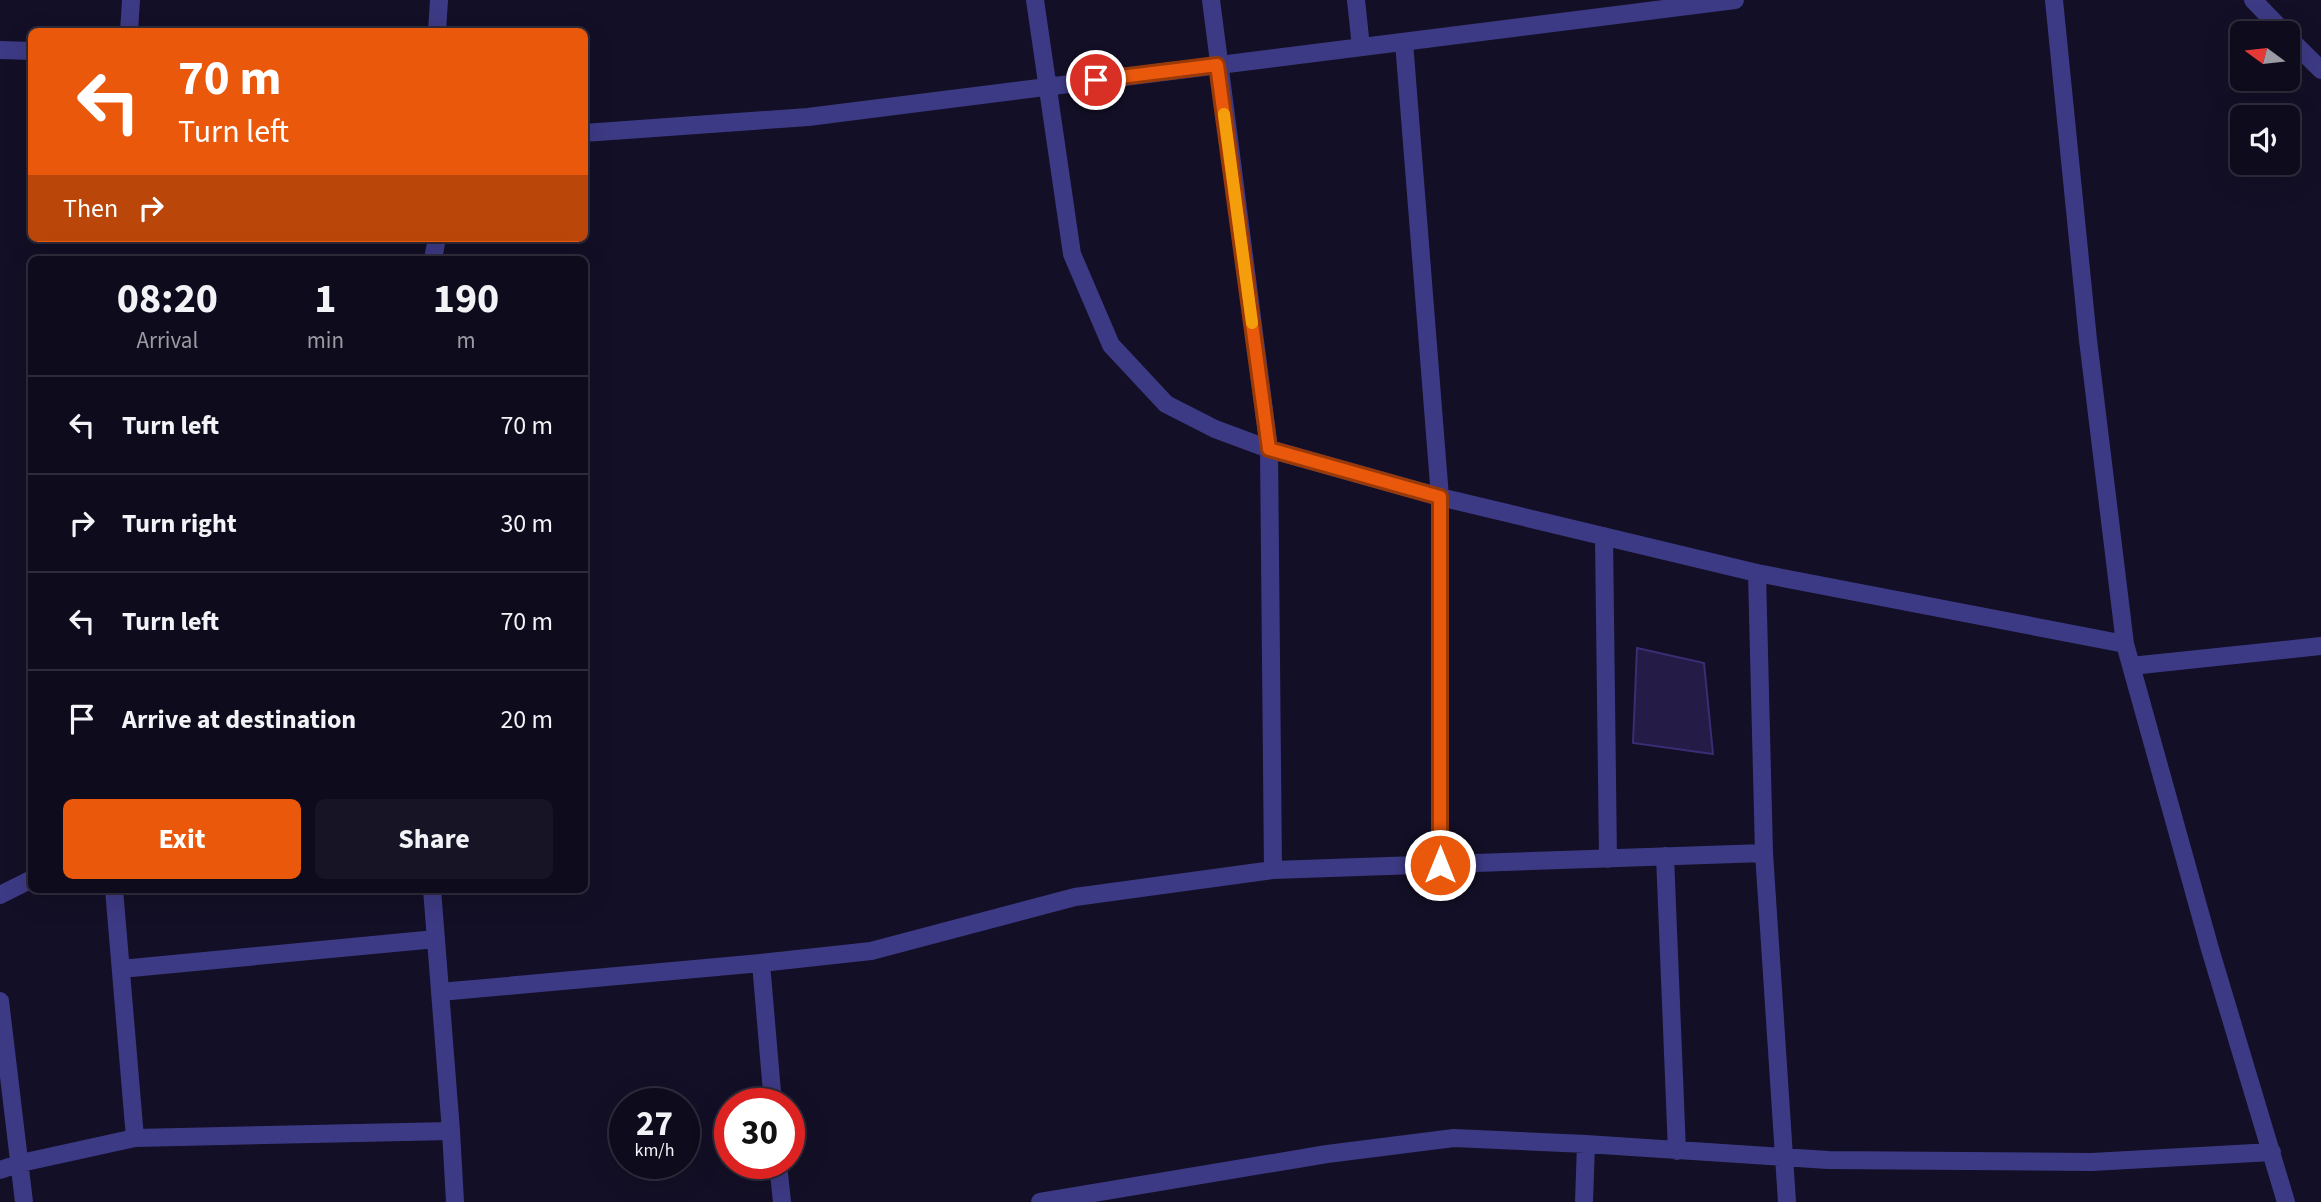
<!DOCTYPE html>
<style>
:root{--surface:#0e0b1c;--page:#171425;--text:#f1f3f6;--muted:#9b9ba3;--line:#2e2b3b;--accent:#ea580c}
body{margin:0;font-family:"Source Sans 3",sans-serif;background:var(--page);color:var(--text);height:100vh;display:flex;flex-direction:column;font-size:26px;white-space:nowrap}
*{box-sizing:border-box;margin:0}
p{font-size:23px;color:var(--muted)}
.icon{flex:none;width:38px;height:38px;fill:none;stroke:currentColor;stroke-width:2;stroke-linecap:round;stroke-linejoin:round}
.map{position:relative;flex:1;overflow:hidden}
.sheet{position:absolute;left:28px;top:256px;width:560px;height:637px;display:flex;flex-direction:column;background:var(--surface);border-radius:10px;box-shadow:0 7px 28px #0002,0 0 0 2px var(--line)}
.sheet>*{flex:none}
.banner{position:absolute;left:28px;top:28px;width:560px;height:214px;border-radius:10px;box-shadow:0 7px 28px #0002,0 0 0 2px var(--line);background:#ea580c;color:#fff;overflow:hidden}
.needle{width:46px;rotate:285deg}
.tools{position:absolute;left:2230px;top:21px;display:grid;gap:14px}
.tools a{display:grid;place-items:center;width:70px;height:70px;border-radius:10px;background:var(--surface);box-shadow:0 7px 28px #0002,0 0 0 2px var(--line);font-size:35px}
.speed{position:absolute;left:609px;top:1088px;display:flex;gap:14px;font-size:35px;font-weight:700;text-align:center}
.speed>*{display:grid;place-content:center;width:91px;height:91px;border-radius:50%;background:var(--surface);box-shadow:0 7px 28px #0002,0 0 0 2px var(--line);line-height:1}
.speed small{font-size:18px;font-weight:400}
.speed .limit{border:10px solid #d22;background:#fff;color:#111}
.pin{position:absolute;display:grid;place-items:center;width:60px;height:60px;color:#fff;margin:-30px;border:4px solid #fff;border-radius:50%;box-shadow:0 2px 7px #0007}
.me{position:absolute;width:77px;margin:-38px;rotate:0deg;stroke-linejoin:round;filter:drop-shadow(0 0 5px #0008)}
.turn{display:flex;align-items:center;gap:24px;height:147px;padding:0 35px;font-size:32px}
.turn .icon{width:91px;height:91px;stroke-width:2.5}
.turn b{display:block;font-size:49px;line-height:60px}
.then{display:flex;align-items:center;height:66px;padding:0 35px;background:#0003;gap:14px;font-size:26px}
.eta{display:flex;justify-content:space-evenly;align-items:center;height:119px;text-align:center}
.eta b{font-size:42px;font-weight:700;line-height:49px}
.cta{display:flex;gap:14px;margin-top:auto;padding:14px 35px}
.cta a{flex:1;height:80px;border-radius:10px;background:var(--accent);color:#fff;font-size:28px;font-weight:700;line-height:80px;text-align:center}
.cta a+a{background:var(--page);color:var(--text)}
ul{padding:0;list-style:none}
li{display:flex;align-items:center;gap:21px;height:98px;padding:0 35px;border-top:2px solid var(--line)}
li div{flex:1}
li b{display:block;font-size:26px}
li em{font-style:normal}
.map>svg:first-child{display:block}
.building{fill:#241b47;stroke:#3b2d73;stroke-width:2}
.lines{fill:none;stroke-linecap:round;stroke-linejoin:round}
.minor{stroke:#3d3a85;stroke-width:18}
.route-casing{stroke:#983908;stroke-width:18}
.route{stroke:#ea580c;stroke-width:12}
.slow{stroke:#f59e0b;stroke-width:12}
</style>
<div class="map">
<svg width="2321" height="1202" viewBox="0 0 2321 1202">
<rect width="100%" height="100%" fill="#130f26"/>
<path class="building" d="M 1637,648 L 1704,663 L 1713,754 L 1633,743 Z"/>
<g class="lines">
<path class="minor" d="M 1035,0 L 1072,254 L 1111,345 L 1166,404 L 1215,429 L 1269,449 L 1440,497 L 1757,573 L 2125,644
M 1211,0 L 1269,449 L 1273,870
M 1356,0 L 1361,47
M 2054,0 L 2088,340 L 2125,644 L 2210,949 L 2286,1202
M 2253,0 L 2285,33
M 129,32 L 131,0
M 437,32 L 439,0
M 2287,36 L 2321,70
M 1404,42 L 1440,497 L 1440,865
M 0,50 L 32,51
M 584,133 L 808,117 L 1735,0
M 433,259 L 437,238
M 1604,536 L 1608,859
M 1757,573 L 1764,853 L 1787,1202
M 2131,666 L 2321,646
M 1665,856 L 1677,1151
M 114,889 L 135,1138
M 432,889 L 451,1131 L 455,1202
M 0,895 L 32,879
M 761,963 L 773,1104
M 121,969 L 436,939
M 440,992 L 761,963 L 871,951 L 1075,897 L 1273,870 L 1764,853
M 0,1001 L 24,1202
M 778,1164 L 782,1202
M 0,1170 L 21,1163 L 135,1138 L 451,1131
M 1040,1202 L 1327,1154 L 1454,1138 L 1586,1144 L 1828,1160 L 2092,1162 L 2272,1152
M 1584,1202 L 1586,1144"/>
</g>
<g class="lines">
<defs>
<path id="route" d="M 1096,80 L 1217,65 L 1269,449 L 1440,497 L 1440,865"/>
</defs>
<use href="#route" class="route-casing"/>
<use href="#route" class="route"/>
<path class="slow" d="M 1224,114 L 1252,323"/>
</g>
</svg>
<div class="tools">
<a><svg class="needle" viewBox="-14 -14 28 28"><path d="M0-13l5 13h-10z" fill="#e53935"/><path d="M0 13l5-13h-10z" fill="#9b9ba3"/></svg></a>
<a><svg class="icon" aria-label="sound" viewBox="0 0 24 24"><path d="M4 9h4l5-4v14l-5-4H4zM17 9q2 3 0 6"/></svg></a>
</div>
<div class="speed"><div>27<small>km/h</small></div><div class="limit">30</div></div>
<div class="pin" style="left:1096px;top:80px;background:#d93025"><svg class="icon" aria-label="arrive" viewBox="0 0 24 24"><path d="M6 21V4h12l-3 4 3 4H6"/></svg></div>
<svg class="me" style="left:1440px;top:865px" viewBox="-20 -20 40 40"><circle r="17" fill="#ea580c" stroke="#fff" stroke-width="3"/><path d="M0-11L8 9 0 5-8 9z" fill="#fff"/></svg>
<div class="banner">
<div class="turn"><svg class="icon" aria-label="left" viewBox="0 0 24 24"><path d="M17 20v-9H6M10 6l-5 5 5 5"/></svg><div><b>70 m</b>Turn left</div></div>
<div class="then">Then<svg class="icon" aria-label="right" viewBox="0 0 24 24"><path d="M7 20v-9h11M14 6l5 5-5 5"/></svg></div>
</div>
<section class="sheet">
<div class="eta">
<div><b>08:20</b><p>Arrival</p></div>
<div><b>1</b><p>min</p></div>
<div><b>190</b><p>m</p></div>
</div>
<ul>
<li><svg class="icon" aria-label="left" viewBox="0 0 24 24"><path d="M17 20v-9H6M10 6l-5 5 5 5"/></svg><div><b>Turn left</b></div><em>70 m</em></li>
<li><svg class="icon" aria-label="right" viewBox="0 0 24 24"><path d="M7 20v-9h11M14 6l5 5-5 5"/></svg><div><b>Turn right</b></div><em>30 m</em></li>
<li><svg class="icon" aria-label="left" viewBox="0 0 24 24"><path d="M17 20v-9H6M10 6l-5 5 5 5"/></svg><div><b>Turn left</b></div><em>70 m</em></li>
<li><svg class="icon" aria-label="arrive" viewBox="0 0 24 24"><path d="M6 21V4h12l-3 4 3 4H6"/></svg><div><b>Arrive at destination</b></div><em>20 m</em></li>
</ul>
<div class="cta"><a>Exit</a><a>Share</a></div>
</section>
</div>
